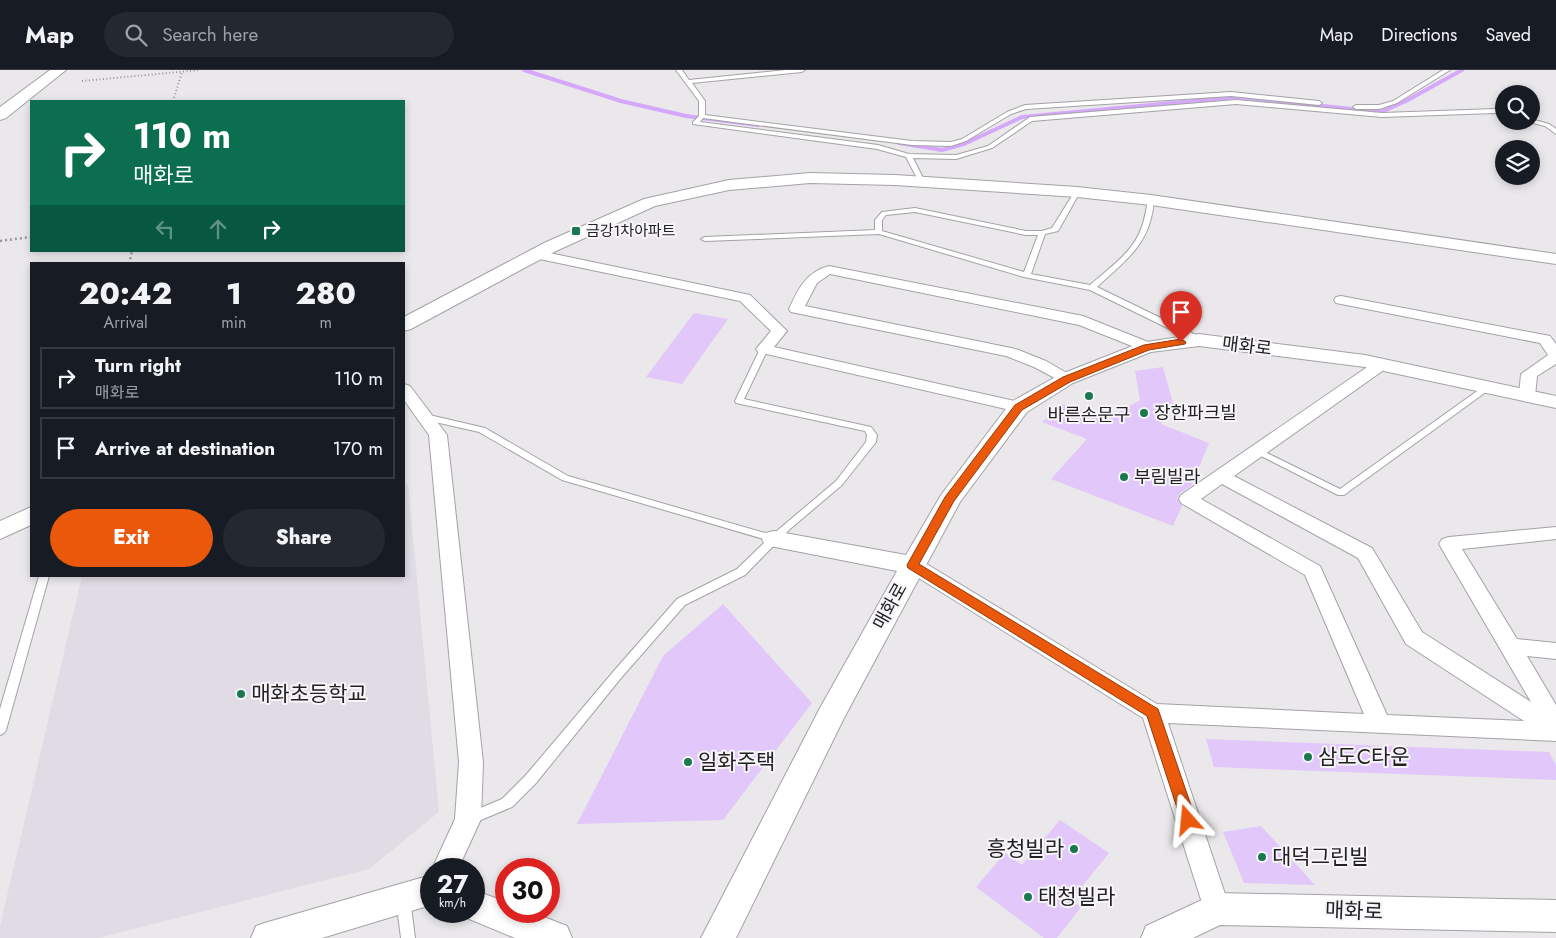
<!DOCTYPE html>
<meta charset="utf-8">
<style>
:root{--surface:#171b24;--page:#242831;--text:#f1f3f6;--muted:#9ea1a6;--line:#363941;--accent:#ea580c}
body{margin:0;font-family:Jost,"Noto Sans KR",sans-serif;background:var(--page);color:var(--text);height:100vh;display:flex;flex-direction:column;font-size:19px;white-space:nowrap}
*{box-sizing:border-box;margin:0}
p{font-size:16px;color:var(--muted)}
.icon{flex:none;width:28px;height:28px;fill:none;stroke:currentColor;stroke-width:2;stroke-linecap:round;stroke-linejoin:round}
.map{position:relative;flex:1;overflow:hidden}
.panel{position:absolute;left:30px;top:192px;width:375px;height:315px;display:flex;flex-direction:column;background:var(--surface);border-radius:0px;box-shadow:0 2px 8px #0003}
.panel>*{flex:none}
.guide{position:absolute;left:30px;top:30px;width:375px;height:152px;border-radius:0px;box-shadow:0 2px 8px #0003;background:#0b6e4f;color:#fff;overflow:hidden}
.tools{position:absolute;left:1495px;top:15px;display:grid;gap:10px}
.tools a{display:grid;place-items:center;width:45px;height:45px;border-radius:50%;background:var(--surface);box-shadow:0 2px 8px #0003;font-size:25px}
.speed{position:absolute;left:420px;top:788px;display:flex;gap:10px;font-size:25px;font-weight:700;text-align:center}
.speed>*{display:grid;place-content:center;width:65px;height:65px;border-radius:50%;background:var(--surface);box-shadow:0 2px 8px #0003;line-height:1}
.speed small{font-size:12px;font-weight:400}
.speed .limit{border:8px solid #d22;background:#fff;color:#111}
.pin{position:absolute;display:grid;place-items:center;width:42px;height:42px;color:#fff;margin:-51px -21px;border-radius:50% 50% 50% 0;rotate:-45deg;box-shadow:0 0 5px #0007}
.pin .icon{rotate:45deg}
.me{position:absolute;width:55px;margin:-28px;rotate:342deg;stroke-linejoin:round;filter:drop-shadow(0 0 4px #0008)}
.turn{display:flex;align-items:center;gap:18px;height:105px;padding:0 20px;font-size:22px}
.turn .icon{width:65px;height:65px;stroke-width:2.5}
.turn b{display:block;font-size:35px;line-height:42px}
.lanes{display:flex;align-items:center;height:48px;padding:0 20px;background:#0003;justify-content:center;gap:25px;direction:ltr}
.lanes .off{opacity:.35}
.eta{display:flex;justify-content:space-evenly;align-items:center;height:85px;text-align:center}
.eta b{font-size:30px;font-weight:800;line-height:35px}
.primary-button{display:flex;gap:10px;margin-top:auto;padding:10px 20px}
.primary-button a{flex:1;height:58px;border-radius:30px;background:var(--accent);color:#fff;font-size:20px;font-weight:800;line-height:58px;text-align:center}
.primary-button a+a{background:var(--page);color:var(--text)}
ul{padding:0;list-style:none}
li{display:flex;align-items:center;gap:15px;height:62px;margin:0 10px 8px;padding:0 10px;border:2px solid var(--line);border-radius:0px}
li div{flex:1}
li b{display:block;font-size:19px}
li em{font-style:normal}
header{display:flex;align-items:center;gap:30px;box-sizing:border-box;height:70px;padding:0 25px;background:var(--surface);border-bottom:1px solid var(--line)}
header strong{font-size:24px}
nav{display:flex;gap:28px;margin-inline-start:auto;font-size:18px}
.search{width:350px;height:45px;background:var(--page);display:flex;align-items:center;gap:12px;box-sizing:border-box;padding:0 18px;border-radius:28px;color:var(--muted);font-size:19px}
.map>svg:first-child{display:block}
.built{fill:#e0dbe4}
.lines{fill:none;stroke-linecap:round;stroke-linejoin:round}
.stream{stroke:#d5a8fb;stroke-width:4}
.building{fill:#e2c7fa}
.service-casing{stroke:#a3a2a5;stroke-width:2}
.minor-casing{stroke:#a3a2a5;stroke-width:2}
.tertiary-casing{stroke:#a3a2a5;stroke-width:2}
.secondary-casing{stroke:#a3a2a5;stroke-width:2}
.path-far1{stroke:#969597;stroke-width:2;stroke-dasharray:1 2.5;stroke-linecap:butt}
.path{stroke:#969597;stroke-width:2.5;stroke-dasharray:2 3;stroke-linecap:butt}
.service{fill:#fff;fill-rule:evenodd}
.minor{fill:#fff;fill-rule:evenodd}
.tertiary{fill:#fff;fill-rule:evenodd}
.secondary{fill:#fff;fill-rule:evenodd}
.route{fill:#ea580c;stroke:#983908}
.poi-dot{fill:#1a784e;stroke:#f7f5f8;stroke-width:2}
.labels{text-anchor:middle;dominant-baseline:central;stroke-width:4;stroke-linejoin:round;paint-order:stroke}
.far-poi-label{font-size:15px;fill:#222123;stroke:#f7f5f8;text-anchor:start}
.street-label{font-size:18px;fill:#222123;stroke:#f7f5f8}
.poi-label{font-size:18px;fill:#222123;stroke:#f7f5f8;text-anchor:start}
.near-poi-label{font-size:21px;fill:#222123;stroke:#f7f5f8;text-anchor:start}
.near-street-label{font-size:21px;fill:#222123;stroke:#f7f5f8}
</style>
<header>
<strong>Map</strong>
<div class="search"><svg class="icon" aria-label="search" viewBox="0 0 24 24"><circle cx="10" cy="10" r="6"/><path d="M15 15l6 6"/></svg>Search here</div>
<nav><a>Map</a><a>Directions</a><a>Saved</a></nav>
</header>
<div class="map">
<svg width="1556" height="868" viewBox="0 0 1556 868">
<rect width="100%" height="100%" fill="#eae8eb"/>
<path class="built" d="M 408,414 L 439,742 L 369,799 L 98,868 L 0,868 L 0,856 L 82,506 L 404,506 L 404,415 Z"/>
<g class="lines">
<path class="stream" d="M 524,0 L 621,31 L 686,46 L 758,55
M 899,73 L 942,80 L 964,74 L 1022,47 L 1237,27 L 1381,42 L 1406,31 L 1462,0"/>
</g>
<path class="building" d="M 694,243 L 728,249 L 682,314 L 646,307 Z
M 1163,297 L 1174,337 L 1161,354 L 1209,373 L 1191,416 L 1180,423 L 1177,428 L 1182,436 L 1173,456 L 1051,409 L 1087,369 L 1042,352 L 1062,334 L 1108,349 L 1140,330 L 1135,301 Z
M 723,534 L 812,633 L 723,750 L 577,754 L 663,586 Z
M 1206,669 L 1549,682 L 1556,695 L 1556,710 L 1214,697 Z
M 1060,750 L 1109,783 L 1071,830 L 1081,837 L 1057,868 L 1044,868 L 976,817 L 1005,783 L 1022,795 Z
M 1261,756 L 1315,815 L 1244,813 L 1223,762 Z"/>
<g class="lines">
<defs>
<path id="service" d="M 676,0 L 682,0 L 689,10 L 786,0 L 805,0 L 802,2 L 692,13 L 705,31 L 705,45 L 912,71 L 951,72 L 962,69 L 1007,42 L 1025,35 L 1231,22 L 1319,31 L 1322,33 L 1319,35 L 1231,26 L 1026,39 L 1011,44 L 966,71 L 951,76 L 912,75 L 703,48 L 700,52 L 878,75 L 909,84 L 956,85 L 988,76 L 1030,47 L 1236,30 L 1382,43 L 1495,39 L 1504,41 L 1504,45 L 1495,43 L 1382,47 L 1236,34 L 1032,51 L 992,78 L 956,89 L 913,88 L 925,112 L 922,114 L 919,112 L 906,87 L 877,79 L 693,54 L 693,52 L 699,46 L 699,31 Z
M 1443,0 L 1450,0 L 1397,33 L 1379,39 L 1356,39 L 1353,37 L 1356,35 L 1379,35 L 1393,31 Z
M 1531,49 L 1549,54 L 1556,59 L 1556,64 L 1545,56 L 1529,52 Z
M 1075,121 L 1080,122 L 1058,161 L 1045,164 L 1031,204 L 1090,215 C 1107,200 1129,185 1139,164 C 1144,154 1146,141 1148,130 L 1153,129 C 1154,134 1153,141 1151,148 C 1144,179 1119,196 1097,217 L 1202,268 L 1202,272 L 1196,272 L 1090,220 L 1024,207 L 879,164 L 705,171 L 701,169 L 705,167 L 875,160 L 875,150 L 882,142 L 915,138 L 1026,161 L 1042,161 L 1052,158 ZM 915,142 L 1026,165 L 1038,165 L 1024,202 L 882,161 L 882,150 L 886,145 Z
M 764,276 L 768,279 L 744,329 L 871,357 L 877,365 L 876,372 L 842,415 L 790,459 L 745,505 L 685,535 L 621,608 L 536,713 L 512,737 L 469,755 L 464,753 L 462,749 L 464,745 L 502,729 L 526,705 L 613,602 L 677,529 L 737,499 L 767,470 L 562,410 L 479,362 L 422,349 L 420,347 L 425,344 L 485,358 L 568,406 L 772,465 L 836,411 L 866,372 L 867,365 L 865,361 L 736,333 L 735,331 L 760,279 Z
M 1487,314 L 1490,315 L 1491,317 L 1490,319 L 1344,425 L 1338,425 L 1251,381 L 1256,378 L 1259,379 L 1340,419 Z
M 39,506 L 49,506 L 6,660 L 4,663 L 0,665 L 0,639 Z
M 403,823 L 408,824 L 410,829 L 415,868 L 401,868 L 396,829 L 398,824 Z"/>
<path id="minor" d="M 535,180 L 750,225 L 787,261 L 774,277 L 1019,332 L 1025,333 L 1027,337 L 1025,341 L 1019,342 L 758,282 L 756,279 L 771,261 L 740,231 L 530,187 L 528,184 L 530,181 Z
M 829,196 L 1083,246 L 1153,274 L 1155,277 L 1153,280 L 1147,282 L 1079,255 L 830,204 L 817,213 L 805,236 L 1016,279 L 1046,291 L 1072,306 L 1074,309 L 1072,312 L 1066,314 L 1034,297 L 1006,286 L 791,242 L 789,239 C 798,219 806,202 829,196 Z
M 1341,226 L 1550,266 L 1556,274 L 1556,294 L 1537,306 L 1535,326 L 1533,330 L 1521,330 L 1519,326 L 1521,304 L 1548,285 L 1540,273 L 1336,233 L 1334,230 L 1336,227 Z
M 1382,289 L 1388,291 L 1390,294 L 1388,297 L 1234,406 L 1372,478 L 1422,562 L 1531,632 L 1439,474 L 1442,469 L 1449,467 L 1556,457 L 1556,469 L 1462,479 L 1517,569 L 1556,573 L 1556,589 L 1527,586 L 1556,635 L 1556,671 L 1168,653 L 1230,839 L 1226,848 L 1217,851 L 1208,848 L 1204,839 L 1143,648 L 906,500 L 903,495 L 906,490 L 913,488 L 920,490 L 1157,634 L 1364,644 L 1305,505 L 1181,433 L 1179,429 L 1181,425 L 1376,291 ZM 1222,414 L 1358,488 L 1406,574 L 1524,651 L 1387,645 L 1320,496 L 1201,429 Z
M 404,314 L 410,316 L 447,365 L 483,692 L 481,749 L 458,799 L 432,799 L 455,749 L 459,692 L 429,365 L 404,330 Z"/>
<path id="tertiary" d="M 810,103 L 895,105 L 1077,117 L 1151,125 L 1556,184 L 1556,194 L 1151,135 L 1077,127 L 895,115 L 810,113 L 729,120 L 655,136 L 556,181 L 411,259 L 404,261 L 404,247 L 544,173 L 644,129 L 729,110 Z
M 1199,264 L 1365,285 L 1556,326 L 1556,338 L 1365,297 L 1199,276 L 1151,282 L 1073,313 L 1027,342 L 960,432 L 844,648 L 736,868 L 701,868 L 820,638 L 897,501 L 765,475 L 762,469 L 765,463 L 774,461 L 906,485 L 941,425 L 1011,332 L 1059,305 L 1140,273 Z
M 31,437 L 31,455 L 0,469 L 0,451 Z
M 431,805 L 431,835 L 322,868 L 251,868 L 256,856 L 268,852 Z
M 474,820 L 506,832 L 506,841 L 529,841 L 567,856 L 572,868 L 515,868 L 462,846 L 460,841 L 474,841 Z
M 1217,823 L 1556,830 L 1556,862 L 1220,855 L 1193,868 L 1141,868 L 1146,856 Z"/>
<path id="secondary" d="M 50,0 L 66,0 L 6,48 L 0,50 L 0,37 Z"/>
</defs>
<use href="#service" class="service-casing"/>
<use href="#minor" class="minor-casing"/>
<use href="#tertiary" class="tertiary-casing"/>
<use href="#secondary" class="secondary-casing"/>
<path class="path-far1" d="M 82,11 L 200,0
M 173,31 L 182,2"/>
<path class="path" d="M 0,171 L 31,167
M 129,194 L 132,181"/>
<use href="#service" class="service"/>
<use href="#minor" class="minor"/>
<use href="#tertiary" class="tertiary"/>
<use href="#secondary" class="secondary"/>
</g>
<path class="route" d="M 1181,269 L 1186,272 L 1185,274 L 1149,280 L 1102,299 L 1070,312 L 1022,340 L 954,431 L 919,494 L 1158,639 L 1196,750 L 1193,755 L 1188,757 L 1183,755 L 1181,750 L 1147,646 L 908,498 L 907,495 L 945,427 L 1015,335 L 1063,307 L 1144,275 Z"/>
<g class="poi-dot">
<rect x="571" y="156" width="10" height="10" rx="2.5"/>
<circle cx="1089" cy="326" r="5"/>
<circle cx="1144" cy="343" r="5"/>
<circle cx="1124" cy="407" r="5"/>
<circle cx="241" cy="624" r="5"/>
<circle cx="1308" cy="687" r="5"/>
<circle cx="688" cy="692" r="5"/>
<circle cx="1074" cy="779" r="5"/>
<circle cx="1262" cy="787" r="5"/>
<circle cx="1028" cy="827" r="5"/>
</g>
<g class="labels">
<g class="far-poi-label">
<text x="586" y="161">금강1차아파트</text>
</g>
<g class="street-label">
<text transform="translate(1247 276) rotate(7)">매화로</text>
<text transform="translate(890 536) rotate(-61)">매화로</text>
</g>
<g class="poi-label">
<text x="1154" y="343">장한파크빌</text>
<text x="1089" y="345" text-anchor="middle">바른손문구</text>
<text x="1134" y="407">부림빌라</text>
</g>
<g class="near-poi-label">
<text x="251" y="624">매화초등학교</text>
<text x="1318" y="687">삼도C타운</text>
<text x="698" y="692">일화주택</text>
<text x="1064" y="779" text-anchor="end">흥청빌라</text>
<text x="1272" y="787">대덕그린빌</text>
<text x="1038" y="827">태청빌라</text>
</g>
<g class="near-street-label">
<text transform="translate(1354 841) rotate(2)">매화로</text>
</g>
</g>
</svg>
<div class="tools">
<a><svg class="icon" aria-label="search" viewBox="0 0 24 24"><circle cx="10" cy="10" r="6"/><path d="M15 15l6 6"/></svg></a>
<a><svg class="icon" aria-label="layers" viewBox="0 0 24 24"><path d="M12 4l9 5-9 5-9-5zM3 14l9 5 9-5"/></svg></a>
</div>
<div class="speed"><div>27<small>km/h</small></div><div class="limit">30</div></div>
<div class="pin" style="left:1181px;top:272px;background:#d93025"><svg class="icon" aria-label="arrive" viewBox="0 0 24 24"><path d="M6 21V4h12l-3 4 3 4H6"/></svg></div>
<svg class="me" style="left:1188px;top:750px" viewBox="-20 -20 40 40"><path d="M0-17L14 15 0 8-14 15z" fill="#ea580c" stroke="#fff" stroke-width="4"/></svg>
<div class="guide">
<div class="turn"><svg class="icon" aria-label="right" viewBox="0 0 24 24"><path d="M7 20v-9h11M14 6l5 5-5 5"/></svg><div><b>110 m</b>매화로</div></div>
<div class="lanes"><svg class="icon off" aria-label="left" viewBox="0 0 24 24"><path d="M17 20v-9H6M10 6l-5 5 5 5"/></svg><svg class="icon off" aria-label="ahead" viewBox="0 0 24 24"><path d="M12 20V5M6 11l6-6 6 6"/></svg><svg class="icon" aria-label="right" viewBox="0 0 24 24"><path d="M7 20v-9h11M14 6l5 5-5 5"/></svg></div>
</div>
<section class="panel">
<div class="eta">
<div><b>20:42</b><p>Arrival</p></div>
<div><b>1</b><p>min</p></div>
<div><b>280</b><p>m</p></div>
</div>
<ul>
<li><svg class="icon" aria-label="right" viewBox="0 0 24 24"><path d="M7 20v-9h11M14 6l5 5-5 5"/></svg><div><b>Turn right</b><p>매화로</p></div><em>110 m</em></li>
<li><svg class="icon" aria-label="arrive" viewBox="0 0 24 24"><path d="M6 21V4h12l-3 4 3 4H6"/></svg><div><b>Arrive at destination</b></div><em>170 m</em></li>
</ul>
<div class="primary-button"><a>Exit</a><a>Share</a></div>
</section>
</div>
